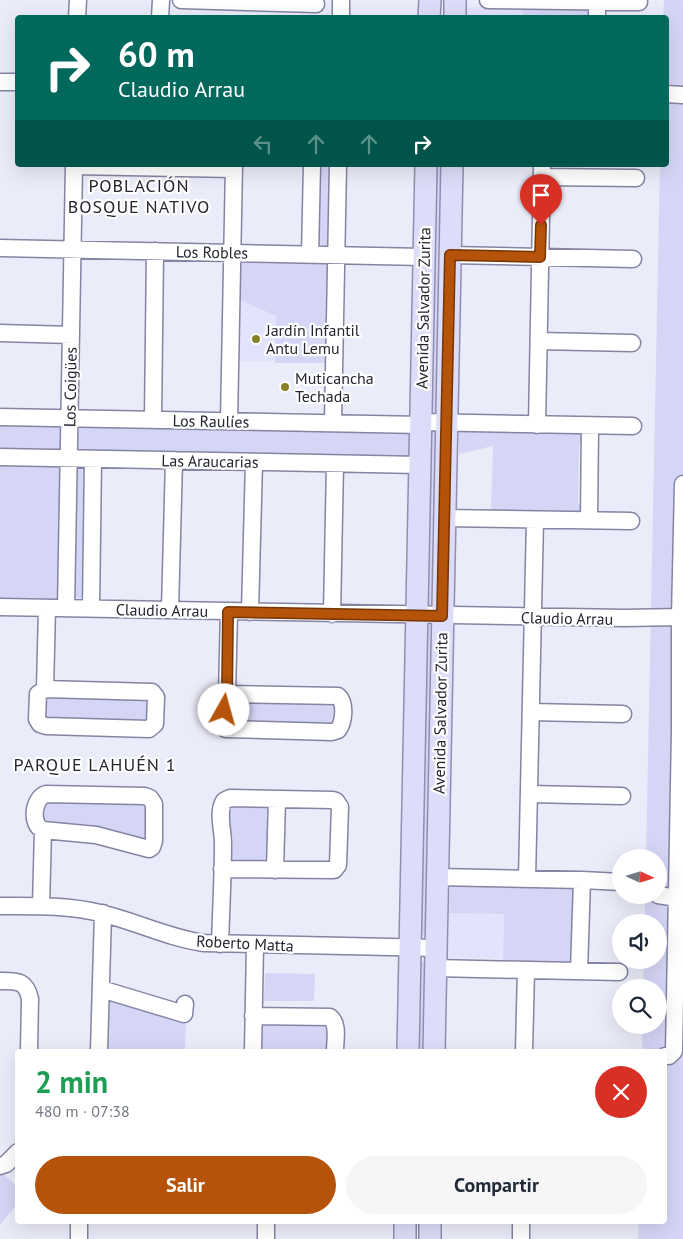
<!DOCTYPE html>
<html lang="es">
<meta charset="utf-8">
<style>
:root{--surface:#fff;--page:#f6f6f7;--text:#1f2937;--muted:#747a83;--accent:#b45309}
body{margin:0;font-family:"PT Sans",sans-serif;background:var(--page);color:var(--text);height:100vh;display:flex;flex-direction:column;font-size:19px;white-space:nowrap}
*{box-sizing:border-box;margin:0}
p{font-size:16px;color:var(--muted)}
.icon{flex:none;width:28px;height:28px;fill:none;stroke:currentColor;stroke-width:2;stroke-linecap:round;stroke-linejoin:round}
.map{position:relative;flex:1;overflow:hidden}
.sheet{position:absolute;left:15px;top:1049px;width:652px;height:175px;display:flex;flex-direction:column;background:var(--surface);border-radius:5px;box-shadow:0 5px 20px #0002}
.sheet>*{flex:none}
.banner{position:absolute;left:15px;top:15px;width:654px;height:152px;border-radius:5px;box-shadow:0 5px 20px #0002;background:#00695c;color:#fff;overflow:hidden}
.needle{width:32px;rotate:94deg}
.fabs{position:absolute;left:612px;top:849px;display:grid;gap:10px}
.fabs a{display:grid;place-items:center;width:55px;height:55px;border-radius:50%;background:var(--surface);box-shadow:0 5px 20px #0002;font-size:25px}
.pin{position:absolute;display:grid;place-items:center;width:42px;height:42px;color:#fff;margin:-51px -21px;border-radius:50% 50% 50% 0;rotate:-45deg;box-shadow:0 0 5px #0007}
.pin .icon{rotate:45deg}
.me{position:absolute;width:55px;margin:-28px;rotate:7deg;stroke-linejoin:round;filter:drop-shadow(0 0 4px #0008)}
.turn{display:flex;align-items:center;gap:18px;height:105px;padding:0 20px;font-size:22px}
.turn .icon{width:65px;height:65px;stroke-width:2.5}
.turn b{display:block;font-size:35px;line-height:42px}
.lanes{display:flex;align-items:center;height:48px;padding:0 20px;background:#0003;justify-content:center;gap:25px;direction:ltr}
.lanes .off{opacity:.35}
.round{display:grid;place-items:center;flex:none;width:52px;height:52px;border-radius:26px;background:var(--page)}
.head{display:flex;align-items:center;justify-content:space-between;height:85px;padding:0 20px}
h1{font-size:30px;font-weight:800;line-height:38px;color:#1e9e55}
.action{display:flex;gap:10px;margin-top:auto;padding:10px 20px}
.action a{flex:1;height:58px;border-radius:30px;background:var(--accent);color:#fff;font-size:20px;font-weight:800;line-height:58px;text-align:center}
.action a+a{background:var(--page);color:var(--text)}
.map>svg:first-child{display:block}
.built{fill:#e2e3fc}
.green{fill:#d5d6f6}
.lines{fill:none;stroke-linecap:round;stroke-linejoin:round}
.minor-casing{stroke:#8484a3;stroke-width:19}
.major-casing{stroke:#8e8eb1;stroke-width:24}
.minor{stroke:#fff;stroke-width:16}
.major{stroke:#ddddf9;stroke-width:21}
.route-casing{stroke:#753606;stroke-width:12}
.route{stroke:#b45309;stroke-width:9}
.poi-dot{fill:#867f26;stroke:#fff;stroke-width:2}
.labels{text-anchor:middle;dominant-baseline:central;stroke-width:4.5;stroke-linejoin:round;paint-order:stroke}
.street-label{font-size:16px;fill:#252532;stroke:#fff}
.poi-label{font-size:16px;fill:#252532;stroke:#fff;text-anchor:start}
.neighbourhood-label{font-size:18px;letter-spacing:1px;fill:#252532;stroke:#fff}
</style>
<div class="map">
<svg width="683" height="1239" viewBox="0 0 683 1239">
<rect width="100%" height="100%" fill="#ebecf9"/>
<path class="built" d="M 467,7 L 523,8 L 522,17 L 467,18 Z
M 238,299 L 276,316 L 275,361 L 237,361 Z
M 449,913 L 504,914 L 503,959 L 448,957 Z"/>
<path class="green" d="M 664,0 L 683,0 L 683,1239 L 638,1239 L 639,1221 L 665,1221 L 665,1051 L 642,1051 L 643,1025 L 659,1025 L 659,988 L 643,987 L 644,960 L 659,960 L 659,922 L 645,922 L 645,895 L 659,895 L 659,858 L 646,857 L 660,165 L 666,165 L 666,18 L 663,17 Z
M 523,8 L 586,8 L 591,10 L 593,18 L 522,18 Z
M 315,165 L 332,165 L 330,248 L 313,248 Z
M 432,165 L 446,165 L 441,411 L 436,415 L 429,413 Z
M 238,259 L 329,262 L 327,363 L 275,363 L 276,316 L 238,299 Z
M 0,422 L 60,424 L 62,428 L 61,449 L 57,453 L 0,452 Z
M 81,425 L 412,432 L 411,458 L 81,452 C 74,445 74,433 81,425 Z
M 438,427 L 433,605 L 426,604 L 427,431 Z
M 459,431 L 577,433 L 581,434 L 583,443 L 579,444 L 578,503 L 581,505 L 581,509 L 578,513 L 491,513 L 493,446 L 459,454 Z
M 0,463 L 61,465 L 59,597 L 56,599 L 0,598 Z
M 89,464 L 86,598 L 78,598 L 74,596 L 75,469 L 77,466 Z
M 428,623 L 432,623 L 427,936 L 421,935 L 424,625 Z
M 149,695 L 153,721 L 46,724 L 41,698 L 43,696 Z
M 334,698 L 338,724 L 232,726 L 227,699 Z
M 147,800 L 150,841 L 43,828 L 40,802 Z
M 227,802 L 271,802 L 273,861 L 232,865 L 230,861 L 232,853 L 233,837 L 227,836 Z
M 450,884 L 574,887 L 573,963 L 568,965 L 503,964 L 504,914 L 449,913 Z
M 425,961 L 428,1051 L 415,1051 L 420,962 Z
M 265,973 L 315,974 L 314,1001 L 264,1001 Z
M 114,997 L 186,1018 L 185,1051 L 107,1050 L 106,1001 Z
M 329,1021 L 331,1051 L 262,1051 L 260,1048 L 260,1023 Z
M 0,1174 L 3,1174 L 17,1186 L 17,1204 L 0,1225 Z"/>
<g class="lines">
<defs>
<path id="minor" d="M 181,0 L 316,4
M 488,0 L 639,2
M 77,18 L 78,0
M 160,18 L 161,0
M 341,18 L 341,0
M 597,18 L 597,2
M 0,82 L 18,82
M 666,94 L 682,95
M 74,166 L 234,169
M 542,177 L 636,178
M 0,248 L 424,257
M 310,255 L 312,165
M 450,255 L 633,259
M 0,333 L 71,335
M 539,341 L 632,343
M 0,417 L 421,425
M 153,419 L 155,251
M 229,421 L 234,165
M 421,422 L 633,426
M 333,423 L 338,165
M 537,425 L 542,165
M 0,457 L 420,465
M 444,518 L 631,521
M 589,520 L 590,426
M 0,607 L 624,618 L 680,617
M 66,608 L 74,165
M 91,609 L 93,459
M 170,610 L 174,460
M 250,612 L 254,462
M 332,614 L 335,464
M 45,689 L 152,692 L 156,697 L 155,724 L 149,729 L 46,726 L 40,724 L 37,719 L 38,694 Z
M 45,689 L 47,608
M 227,694 L 338,696 C 346,703 344,722 338,730 L 332,732 L 226,729 L 224,723 L 224,697 L 227,694 L 229,612
M 531,712 L 623,714
M 46,794 L 145,796 L 150,798 L 154,804 L 154,841 L 152,847 L 149,849 L 96,835 L 43,830 C 30,825 33,798 46,794 Z
M 529,794 L 622,796
M 275,870 L 277,799
M 437,877 L 582,880 L 621,882
M 527,879 L 535,520
M 658,895 L 677,898
M 0,906 C 33,906 68,905 100,913 C 135,921 168,938 204,943 L 436,948
M 41,906 L 43,830
M 220,944 C 221,911 223,877 223,843 C 223,830 217,812 224,801 L 230,798 L 333,800 L 336,801 L 340,807 L 338,865 L 334,870 L 222,869
M 435,968 L 619,972
M 579,971 L 582,880
M 0,981 C 17,981 26,980 30,999 L 29,1051
M 101,989 L 184,1014 L 185,1004
M 253,1016 L 330,1017 C 339,1024 335,1040 335,1051
M 99,1051 L 103,913
M 253,1051 L 255,945
M 524,1051 L 526,970
M 665,1056 L 669,1056 L 674,1051 L 680,731 L 680,617 L 683,484
M 0,1166 L 6,1164 L 18,1152
M 79,1239 L 79,1221
M 266,1239 L 266,1221
M 521,1239 L 521,1221"/>
<path id="major" d="M 429,18 L 430,0
M 455,18 L 455,0
M 408,1051 L 426,165
M 434,1051 L 452,165
M 405,1239 L 405,1221
M 430,1239 L 430,1221"/>
</defs>
<use href="#minor" class="minor-casing"/>
<use href="#major" class="major-casing"/>
<use href="#minor" class="minor"/>
<use href="#major" class="major"/>
</g>
<g class="lines">
<defs>
<path id="route" d="M 224,710 L 224,697 L 227,694 L 228,612 L 442,616 L 450,255 L 540,257 L 541,225"/>
</defs>
<use href="#route" class="route-casing"/>
<use href="#route" class="route"/>
</g>
<g class="poi-dot">
<circle cx="256" cy="339" r="5"/>
<circle cx="285" cy="387" r="5"/>
</g>
<g class="labels">
<g class="street-label">
<text transform="translate(212 252) rotate(1)">Los Robles</text>
<text transform="translate(423 308) rotate(-89)">Avenida Salvador Zurita</text>
<text transform="translate(70 387) rotate(-89)">Los Coigües</text>
<text transform="translate(211 421) rotate(1)">Los Raulíes</text>
<text transform="translate(210 461) rotate(1)">Las Araucarias</text>
<text transform="translate(162 610) rotate(1)">Claudio Arrau</text>
<text transform="translate(567 618) rotate(1)">Claudio Arrau</text>
<text transform="translate(440 713) rotate(-89)">Avenida Salvador Zurita</text>
<text transform="translate(245 943) rotate(3)">Roberto Matta</text>
</g>
<g class="poi-label">
<text x="266" y="330">Jardín Infantil<tspan x="266" dy="18">Antu Lemu</tspan></text>
<text x="295" y="378">Muticancha<tspan x="295" dy="18">Techada</tspan></text>
</g>
<g class="neighbourhood-label">
<text x="139" y="185">POBLACIÓN<tspan x="139" dy="21">BOSQUE NATIVO</tspan></text>
<text x="95" y="764">PARQUE LAHUÉN 1</text>
</g>
</g>
</svg>
<div class="fabs">
<a><svg class="needle" viewBox="-14 -14 28 28"><path d="M0-13l5 13h-10z" fill="#e53935"/><path d="M0 13l5-13h-10z" fill="#747a83"/></svg></a>
<a><svg class="icon" aria-label="sound" viewBox="0 0 24 24"><path d="M4 9h4l5-4v14l-5-4H4zM17 9q2 3 0 6"/></svg></a>
<a><svg class="icon" aria-label="search" viewBox="0 0 24 24"><circle cx="10" cy="10" r="6"/><path d="M15 15l6 6"/></svg></a>
</div>
<div class="pin" style="left:541px;top:225px;background:#d93025"><svg class="icon" aria-label="arrive" viewBox="0 0 24 24"><path d="M6 21V4h12l-3 4 3 4H6"/></svg></div>
<svg class="me" style="left:224px;top:710px" viewBox="-20 -20 40 40"><circle r="19" fill="#fff"/><path d="M0-13L10 11 0 6-10 11z" fill="#b45309"/></svg>
<div class="banner">
<div class="turn"><svg class="icon" aria-label="right" viewBox="0 0 24 24"><path d="M7 20v-9h11M14 6l5 5-5 5"/></svg><div><b>60 m</b>Claudio Arrau</div></div>
<div class="lanes"><svg class="icon off" aria-label="left" viewBox="0 0 24 24"><path d="M17 20v-9H6M10 6l-5 5 5 5"/></svg><svg class="icon off" aria-label="ahead" viewBox="0 0 24 24"><path d="M12 20V5M6 11l6-6 6 6"/></svg><svg class="icon off" aria-label="ahead" viewBox="0 0 24 24"><path d="M12 20V5M6 11l6-6 6 6"/></svg><svg class="icon" aria-label="right" viewBox="0 0 24 24"><path d="M7 20v-9h11M14 6l5 5-5 5"/></svg></div>
</div>
<section class="sheet">
<div class="head"><div><h1>2 min</h1><p>480 m · 07:38</p></div><a class="round" style="background:#d93025;color:#fff"><svg class="icon" aria-label="close" viewBox="0 0 24 24"><path d="M6 6l12 12M18 6L6 18"/></svg></a></div>
<div class="action"><a>Salir</a><a>Compartir</a></div>
</section>
</div>
